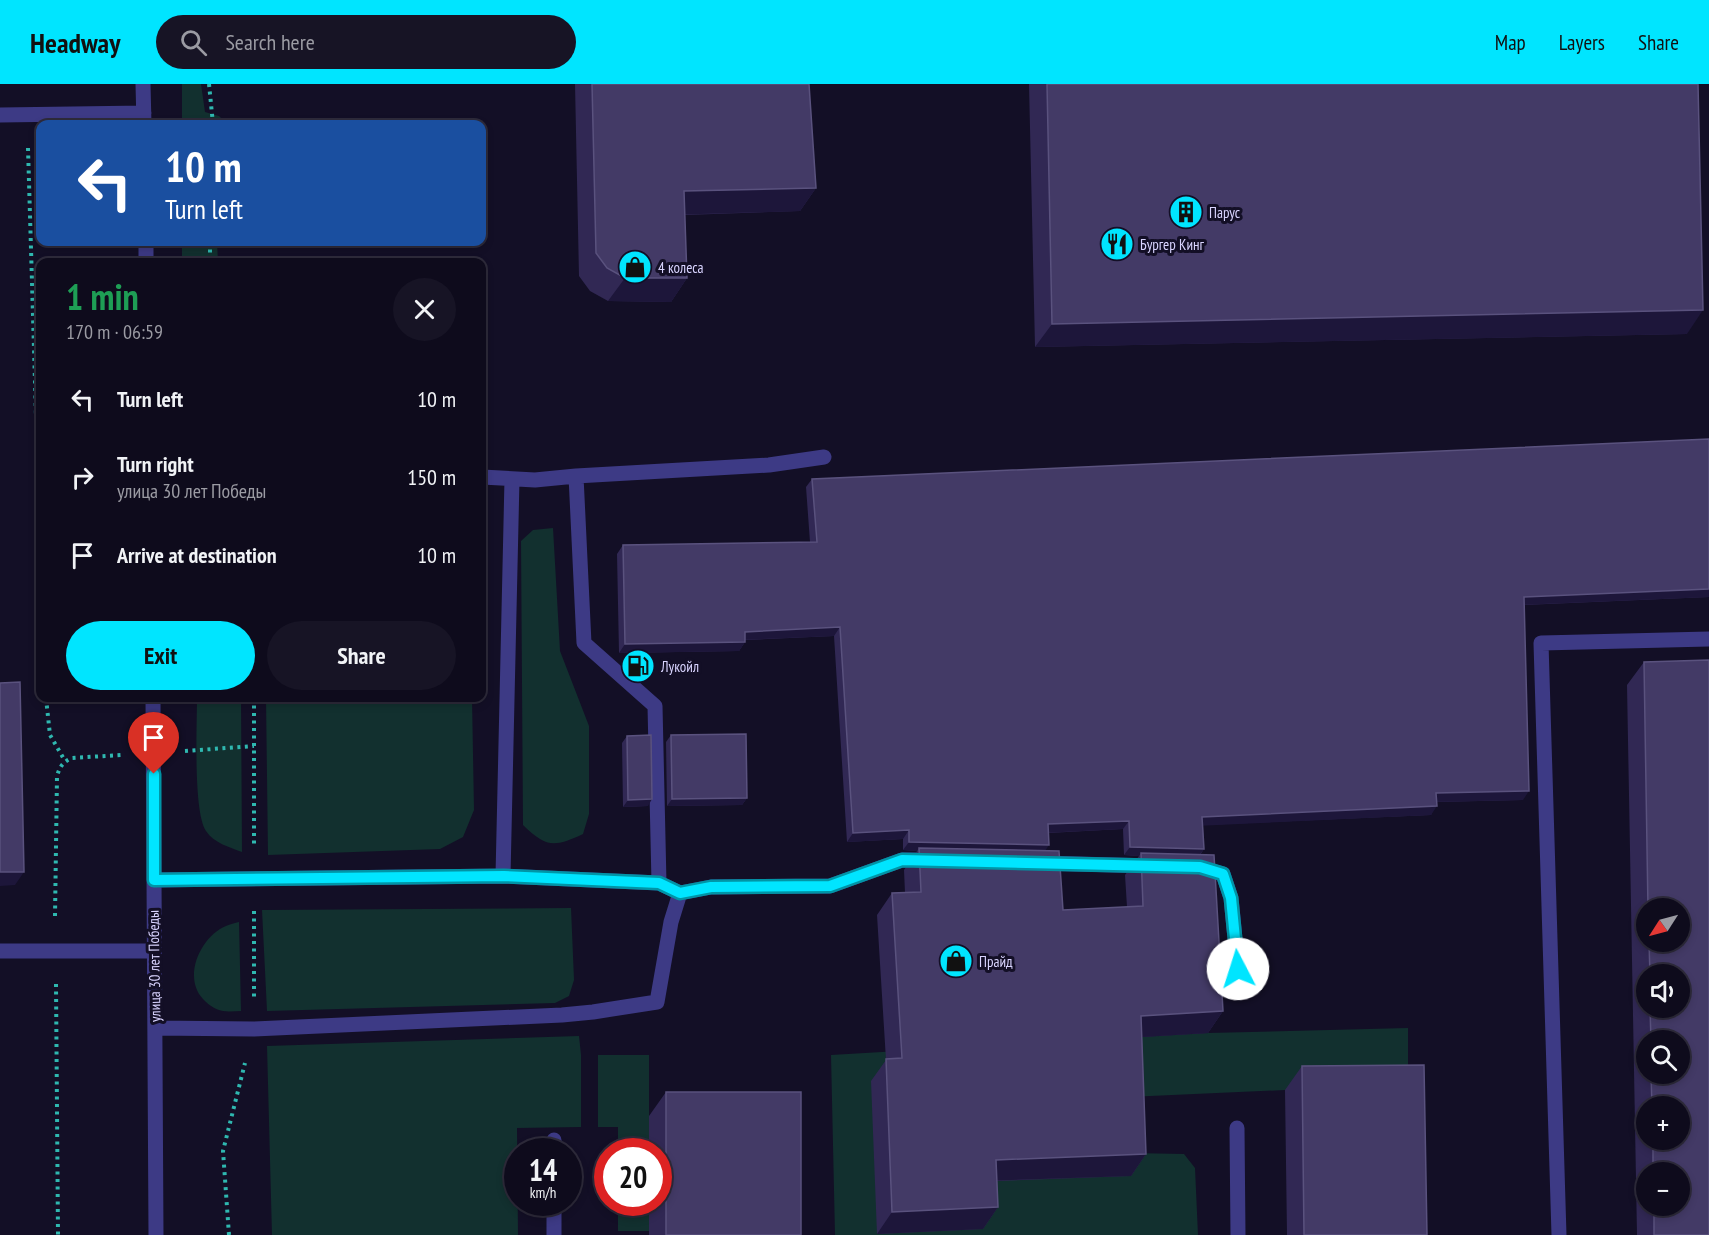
<!DOCTYPE html>
<meta charset="utf-8">
<style>
:root{--surface:#0e0b1c;--page:#171425;--text:#f1f3f6;--muted:#9b9ba3;--line:#2e2b3b;--accent:#00e5ff}
body{margin:0;font-family:"PT Sans Narrow",sans-serif;background:var(--page);color:var(--text);height:100vh;display:flex;flex-direction:column;font-size:22px;white-space:nowrap}
*{box-sizing:border-box;margin:0}
p{font-size:20px;color:var(--muted)}
.icon{flex:none;width:33px;height:33px;fill:none;stroke:currentColor;stroke-width:2;stroke-linecap:round;stroke-linejoin:round}
.map{position:relative;flex:1;overflow:hidden}
.drawer{position:absolute;left:36px;top:174px;width:450px;height:444px;display:flex;flex-direction:column;background:var(--surface);border-radius:12px;box-shadow:0 3px 9px #0003,0 0 0 2px var(--line)}
.drawer>*{flex:none}
.hud{position:absolute;left:36px;top:36px;width:450px;height:126px;border-radius:12px;box-shadow:0 3px 9px #0003,0 0 0 2px var(--line);background:#1a4fa0;color:#fff;overflow:hidden}
.needle{width:39px;rotate:234deg}
.buttons{position:absolute;left:1636px;top:814px;display:grid;gap:12px}
.buttons a{display:grid;place-items:center;width:54px;height:54px;border-radius:50%;background:var(--surface);box-shadow:0 3px 9px #0003,0 0 0 2px var(--line);font-size:30px}
.speed{position:absolute;left:504px;top:1054px;display:flex;gap:12px;font-size:30px;font-weight:700;text-align:center}
.speed>*{display:grid;place-content:center;width:78px;height:78px;border-radius:50%;background:var(--surface);box-shadow:0 3px 9px #0003,0 0 0 2px var(--line);line-height:1}
.speed small{font-size:15px;font-weight:400}
.speed .limit{border:9px solid #d22;background:#fff;color:#111}
.pin{position:absolute;display:grid;place-items:center;width:51px;height:51px;color:#fff;margin:-62px -26px;border-radius:50% 50% 50% 0;rotate:-45deg;box-shadow:0 0 6px #0007}
.pin .icon{rotate:45deg}
.me{position:absolute;width:66px;margin:-33px;rotate:355deg;stroke-linejoin:round;filter:drop-shadow(0 0 4px #0008)}
.turn{display:flex;align-items:center;gap:21px;height:126px;padding:0 30px;font-size:27px}
.turn .icon{width:78px;height:78px;stroke-width:2.5}
.turn b{display:block;font-size:42px;line-height:51px}
.round{display:grid;place-items:center;flex:none;width:63px;height:63px;border-radius:32px;background:var(--page)}
.overview{display:flex;align-items:center;justify-content:space-between;height:102px;padding:0 30px}
h1{font-size:36px;font-weight:600;line-height:45px;color:#1e9e55}
.button{display:flex;gap:12px;margin-top:auto;padding:12px 30px}
.button a{flex:1;height:69px;border-radius:36px;background:var(--accent);color:#111;font-size:24px;font-weight:600;line-height:69px;text-align:center}
.button a+a{background:var(--page);color:var(--text)}
ul{padding:0;list-style:none}
li{display:flex;align-items:center;gap:18px;height:78px;padding:0 30px}
li div{flex:1}
li b{display:block;font-size:22px}
li em{font-style:normal}
header{display:flex;align-items:center;gap:36px;box-sizing:border-box;height:84px;padding:0 30px;background:var(--accent);color:#111}
header strong{font-size:28px}
nav{display:flex;gap:33px;margin-inline-start:auto;font-size:21px}
.search{width:420px;height:54px;background:var(--page);display:flex;align-items:center;gap:15px;box-sizing:border-box;padding:0 21px;border-radius:33px;color:var(--muted);font-size:22px}
.map>svg:first-child{display:block}
.green{fill:#12302f}
.lines{fill:none;stroke-linecap:round;stroke-linejoin:round}
.path{stroke:#2fb8b0;stroke-width:4;stroke-dasharray:3 4.5;stroke-linecap:butt}
.minor{stroke:#3d3a85;stroke-width:15}
.wall{fill:#312854;fill-rule:evenodd}
.shaded-wall{fill:#1d163a}
.building{fill:#433a66;stroke:#5a527e;stroke-width:1.5}
.route-casing{stroke:#0095a6;stroke-width:15}
.route{stroke:#00e5ff;stroke-width:10}
.labels{text-anchor:middle;dominant-baseline:central;stroke-width:6;stroke-linejoin:round;paint-order:stroke}
.poi-label{font-size:15px;fill:#d9d4ff;stroke:#130f26;text-anchor:start}
.street-label{font-size:15px;fill:#d9d4ff;stroke:#130f26}
</style>
<header>
<strong>Headway</strong>
<div class="search"><svg class="icon" aria-label="search" viewBox="0 0 24 24"><circle cx="10" cy="10" r="6"/><path d="M15 15l6 6"/></svg>Search here</div>
<nav><a>Map</a><a>Layers</a><a>Share</a></nav>
</header>
<div class="map">
<svg width="1709" height="1151" viewBox="0 0 1709 1151">
<rect width="100%" height="100%" fill="#130f26"/>
<path class="green" d="M 182,0 L 201,0 L 205,28 L 219,32 L 227,40 L 182,40 Z
M 182,158 L 217,158 L 218,178 L 182,178 Z
M 553,444 L 560,567 L 589,642 L 589,730 L 583,750 C 553,764 546,763 523,741 L 521,457 L 533,446 Z
M 197,614 L 241,614 L 242,768 C 229,763 214,759 206,747 C 193,727 197,641 197,614 Z
M 266,614 L 472,614 L 474,726 L 463,753 L 440,765 L 268,771 Z
M 571,824 L 574,896 L 569,912 L 555,919 L 267,927 L 262,826 Z
M 239,838 L 241,927 C 235,927 229,928 223,927 C 214,925 209,921 203,915 C 182,893 201,852 226,842 C 230,840 235,839 239,838 Z
M 1408,944 L 1408,1005 L 1285,1006 L 1128,1013 L 981,1097 L 1130,1069 L 1184,1070 L 1195,1084 L 1198,1151 L 835,1151 L 831,971 L 1208,949 Z
M 579,952 L 581,971 L 581,1043 L 517,1044 L 518,1151 L 272,1151 L 267,962 Z
M 598,971 L 649,971 L 649,1068 L 618,1068 L 618,1043 L 598,1043 Z
M 618,1119 L 650,1119 L 650,1147 L 618,1147 Z"/>
<g class="lines">
<path class="path" d="M 209,0 L 213,40
M 28,64 L 40,466
M 210,158 L 210,178
M 46,614 L 50,651 L 65,677
M 254,614 L 254,763
M 185,667 L 254,662
M 254,827 L 254,913
M 55,832 L 57,692 C 60,682 63,678 72,674 L 121,671
M 56,900 L 58,1151
M 229,1151 L 223,1067 L 245,979"/>
<path class="minor" d="M 143,0 L 144,40
M 0,31 L 144,29
M 146,158 L 146,178
M 576,392 L 584,559 L 655,622 L 659,799
M 482,393 L 535,396 L 576,392 L 769,381 L 824,373
M 153,614 L 156,1151
M 1041,779 L 1152,782
M 1197,783 L 1223,790 L 1231,814 L 1238,885
M 503,792 L 512,395
M 154,796 L 503,792 L 659,799 L 680,809
M 0,867 L 154,867
M 155,944 L 254,945 L 562,931 L 593,928 L 657,918 L 671,838 L 680,809 L 711,803 L 830,802 L 902,776 L 930,776
M 1237,1044 L 1238,1151
M 554,1068 L 554,1056
M 554,1151 L 554,1119
M 1559,1151 L 1541,559 L 1709,555"/>
</g>
<path class="wall" d="M 575,0 L 809,0 L 816,104 L 800,127 L 685,131 L 687,194 L 671,218 L 608,217 L 590,207 L 579,192 Z
M 1029,0 L 1698,0 L 1687,250 L 1035,263 Z
M 812,395 L 1709,513 L 1524,521 L 1523,716 L 1437,718 L 1431,731 L 1203,741 L 1204,765 L 1200,771 L 1223,927 L 1208,949 L 1142,953 L 1146,1070 L 1131,1092 L 997,1097 L 998,1123 L 983,1145 L 877,1150 L 871,997 L 886,976 L 877,831 L 892,809 L 905,809 L 904,786 L 917,767 L 903,766 L 903,755 L 847,758 L 834,552 L 745,556 L 745,558 L 739,567 L 619,569 L 617,470 L 623,461 L 810,458 L 806,403 ZM 1123,745 L 1124,771 L 1139,772 L 1125,791 L 1127,823 L 1063,826 L 1045,767 L 1048,749 Z
M 1709,576 L 1709,1151 L 1637,1151 L 1627,601 L 1644,578 ZM 1647,825 L 1680,825 L 1680,858 L 1647,858 ZM 1647,891 L 1680,891 L 1680,924 L 1647,924 ZM 1647,957 L 1680,957 L 1680,990 L 1647,990 ZM 1647,1023 L 1680,1023 L 1680,1056 L 1647,1056 ZM 1647,1089 L 1680,1089 L 1680,1122 L 1647,1122 Z
M 671,651 L 747,714 L 742,721 L 667,722 L 666,658 Z
M 627,652 L 648,722 L 623,723 L 622,659 Z
M 1302,982 L 1427,1151 L 1287,1151 L 1285,1006 Z
M 666,1008 L 801,1151 L 649,1151 L 649,1119 L 658,1119 L 658,1068 L 649,1068 L 649,1032 Z"/>
<path class="shaded-wall" d="M 816,104 L 800,127 L 667,131 L 684,107 Z
M 625,194 L 687,194 L 671,218 L 608,217 Z
M 1703,226 L 1687,250 L 1035,263 L 1052,240 Z
M 1709,505 L 1709,513 L 1518,521 L 1524,513 Z
M 840,543 L 834,552 L 739,556 L 745,548 Z
M 745,558 L 739,567 L 619,569 L 625,560 Z
M 1529,707 L 1523,716 L 1430,718 L 1436,709 Z
M 747,714 L 742,721 L 667,722 L 672,715 Z
M 652,715 L 648,722 L 623,723 L 628,716 Z
M 1437,722 L 1431,731 L 1196,742 L 1202,733 Z
M 1129,737 L 1123,745 L 1042,749 L 1048,740 Z
M 909,746 L 903,755 L 847,758 L 853,749 Z
M 909,758 L 1049,761 L 1043,770 L 919,764 L 917,767 L 903,766 Z
M 1130,763 L 1204,765 L 1198,773 L 1141,769 L 1139,772 L 1124,771 Z
M 0,788 L 24,788 L 15,801 L 0,802 Z
M 1223,927 L 1208,949 L 1126,954 L 1141,932 Z
M 1146,1070 L 1131,1092 L 981,1097 L 996,1076 Z
M 998,1123 L 983,1145 L 877,1150 L 892,1128 Z"/>
<path class="building" d="M 592,0 L 809,0 L 816,104 L 684,107 L 687,194 L 625,194 L 607,184 L 596,169 Z
M 1047,0 L 1698,0 L 1703,226 L 1052,240 Z
M 1709,355 L 1709,505 L 1524,513 L 1529,707 L 1436,709 L 1437,722 L 1202,733 L 1204,765 L 1130,763 L 1129,737 L 1048,740 L 1049,761 L 909,758 L 909,746 L 853,749 L 840,543 L 745,548 L 745,558 L 625,560 L 623,461 L 817,458 L 812,395 Z
M 1709,576 L 1709,1151 L 1654,1151 L 1654,1122 L 1680,1122 L 1680,1089 L 1653,1089 L 1653,1056 L 1680,1056 L 1680,1023 L 1652,1023 L 1651,990 L 1680,990 L 1680,957 L 1651,957 L 1650,924 L 1680,924 L 1680,891 L 1650,891 L 1649,858 L 1680,858 L 1680,825 L 1648,825 L 1644,578 Z
M 20,598 L 24,788 L 0,788 L 0,599 Z
M 746,650 L 747,714 L 672,715 L 671,651 Z
M 651,651 L 652,715 L 628,716 L 627,652 Z
M 919,764 L 1059,767 L 1063,826 L 1143,822 L 1141,769 L 1214,771 L 1223,927 L 1141,932 L 1146,1070 L 996,1076 L 998,1123 L 892,1128 L 886,975 L 902,974 L 892,809 L 921,808 Z
M 1424,981 L 1427,1151 L 1304,1151 L 1302,982 Z
M 666,1008 L 801,1008 L 801,1151 L 666,1151 Z"/>
<g class="lines">
<defs>
<path id="route" d="M 154,690 L 154,796 L 504,792 L 659,799 L 680,809 L 711,803 L 830,802 L 902,776 L 1200,783 L 1223,790 L 1231,814 L 1238,885"/>
</defs>
<use href="#route" class="route-casing"/>
<use href="#route" class="route"/>
</g>
<defs>
<symbol id="building-disc" viewBox="-11 -11 22 22"><circle r="9.5" fill="#00e5ff" stroke="#130f26"/><path d="M-4-6H4V6H1V3H-1V6H-4ZM-2.5-4.3h1.7v1.8h-1.7ZM.8-4.3h1.7v1.8H.8ZM-2.5-1h1.7V.8h-1.7ZM.8-1h1.7V.8H.8Z" fill="#111"/></symbol>
<symbol id="restaurant-disc" viewBox="-11 -11 22 22"><circle r="9.5" fill="#00e5ff" stroke="#130f26"/><path d="M-5-6h1v4h1v-4h1v4h1v-4h1v5L-1.5 .5V6h-2V.5L-5-1ZM5-6V6H3V1.5H1.5Q1.5-4 5-6Z" fill="#111"/></symbol>
<symbol id="shop-disc" viewBox="-11 -11 22 22"><circle r="9.5" fill="#00e5ff" stroke="#130f26"/><path d="M-5-2.5h2.3a2.7 3.5 0 0 1 5.4 0H5L5.5 6h-11ZM-1.5-2.5h3a1.5 2.3 0 0 0-3 0Z" fill="#111"/></symbol>
<symbol id="fuel-disc" viewBox="-11 -11 22 22"><circle r="9.5" fill="#00e5ff" stroke="#130f26"/><path d="M-5.5-6h7V0h2V4h1.3V-2.5L3-4.5l.8-.8L6-3V5H2.5V1h-1V6h-7ZM-4.2-4.7v3.2H.2V-4.7Z" fill="#111"/></symbol>
</defs>
<g fill-rule="evenodd">
<use href="#building-disc" x="1167" y="109" width="38" height="38"/>
<use href="#restaurant-disc" x="1098" y="141" width="38" height="38"/>
<use href="#shop-disc" x="616" y="164" width="38" height="38"/>
<use href="#fuel-disc" x="619" y="563" width="38" height="38"/>
<use href="#shop-disc" x="937" y="858" width="38" height="38"/>
</g>
<g class="labels">
<g class="poi-label">
<text x="1209" y="128">Парус</text>
<text x="1140" y="160">Бургер Кинг</text>
<text x="658" y="183">4 колеса</text>
<text x="661" y="582">Лукойл</text>
<text x="979" y="877">Прайд</text>
</g>
<g class="street-label">
<text transform="translate(154 882) rotate(-91)">улица 30 лет Победы</text>
</g>
</g>
</svg>
<div class="buttons">
<a><svg class="needle" viewBox="-14 -14 28 28"><path d="M0-13l5 13h-10z" fill="#e53935"/><path d="M0 13l5-13h-10z" fill="#9b9ba3"/></svg></a>
<a><svg class="icon" aria-label="sound" viewBox="0 0 24 24"><path d="M4 9h4l5-4v14l-5-4H4zM17 9q2 3 0 6"/></svg></a>
<a><svg class="icon" aria-label="search" viewBox="0 0 24 24"><circle cx="10" cy="10" r="6"/><path d="M15 15l6 6"/></svg></a>
<a>+</a>
<a>−</a>
</div>
<div class="speed"><div>14<small>km/h</small></div><div class="limit">20</div></div>
<div class="pin" style="left:154px;top:690px;background:#d93025"><svg class="icon" aria-label="arrive" viewBox="0 0 24 24"><path d="M6 21V4h12l-3 4 3 4H6"/></svg></div>
<svg class="me" style="left:1238px;top:885px" viewBox="-20 -20 40 40"><circle r="19" fill="#fff"/><path d="M0-13L10 11 0 6-10 11z" fill="#00e5ff"/></svg>
<div class="hud">
<div class="turn"><svg class="icon" aria-label="left" viewBox="0 0 24 24"><path d="M17 20v-9H6M10 6l-5 5 5 5"/></svg><div><b>10 m</b>Turn left</div></div>
</div>
<section class="drawer">
<div class="overview"><div><h1>1 min</h1><p>170 m · 06:59</p></div><a class="round"><svg class="icon" aria-label="close" viewBox="0 0 24 24"><path d="M6 6l12 12M18 6L6 18"/></svg></a></div>
<ul>
<li><svg class="icon" aria-label="left" viewBox="0 0 24 24"><path d="M17 20v-9H6M10 6l-5 5 5 5"/></svg><div><b>Turn left</b></div><em>10 m</em></li>
<li><svg class="icon" aria-label="right" viewBox="0 0 24 24"><path d="M7 20v-9h11M14 6l5 5-5 5"/></svg><div><b>Turn right</b><p>улица 30 лет Победы</p></div><em>150 m</em></li>
<li><svg class="icon" aria-label="arrive" viewBox="0 0 24 24"><path d="M6 21V4h12l-3 4 3 4H6"/></svg><div><b>Arrive at destination</b></div><em>10 m</em></li>
</ul>
<div class="button"><a>Exit</a><a>Share</a></div>
</section>
</div>
